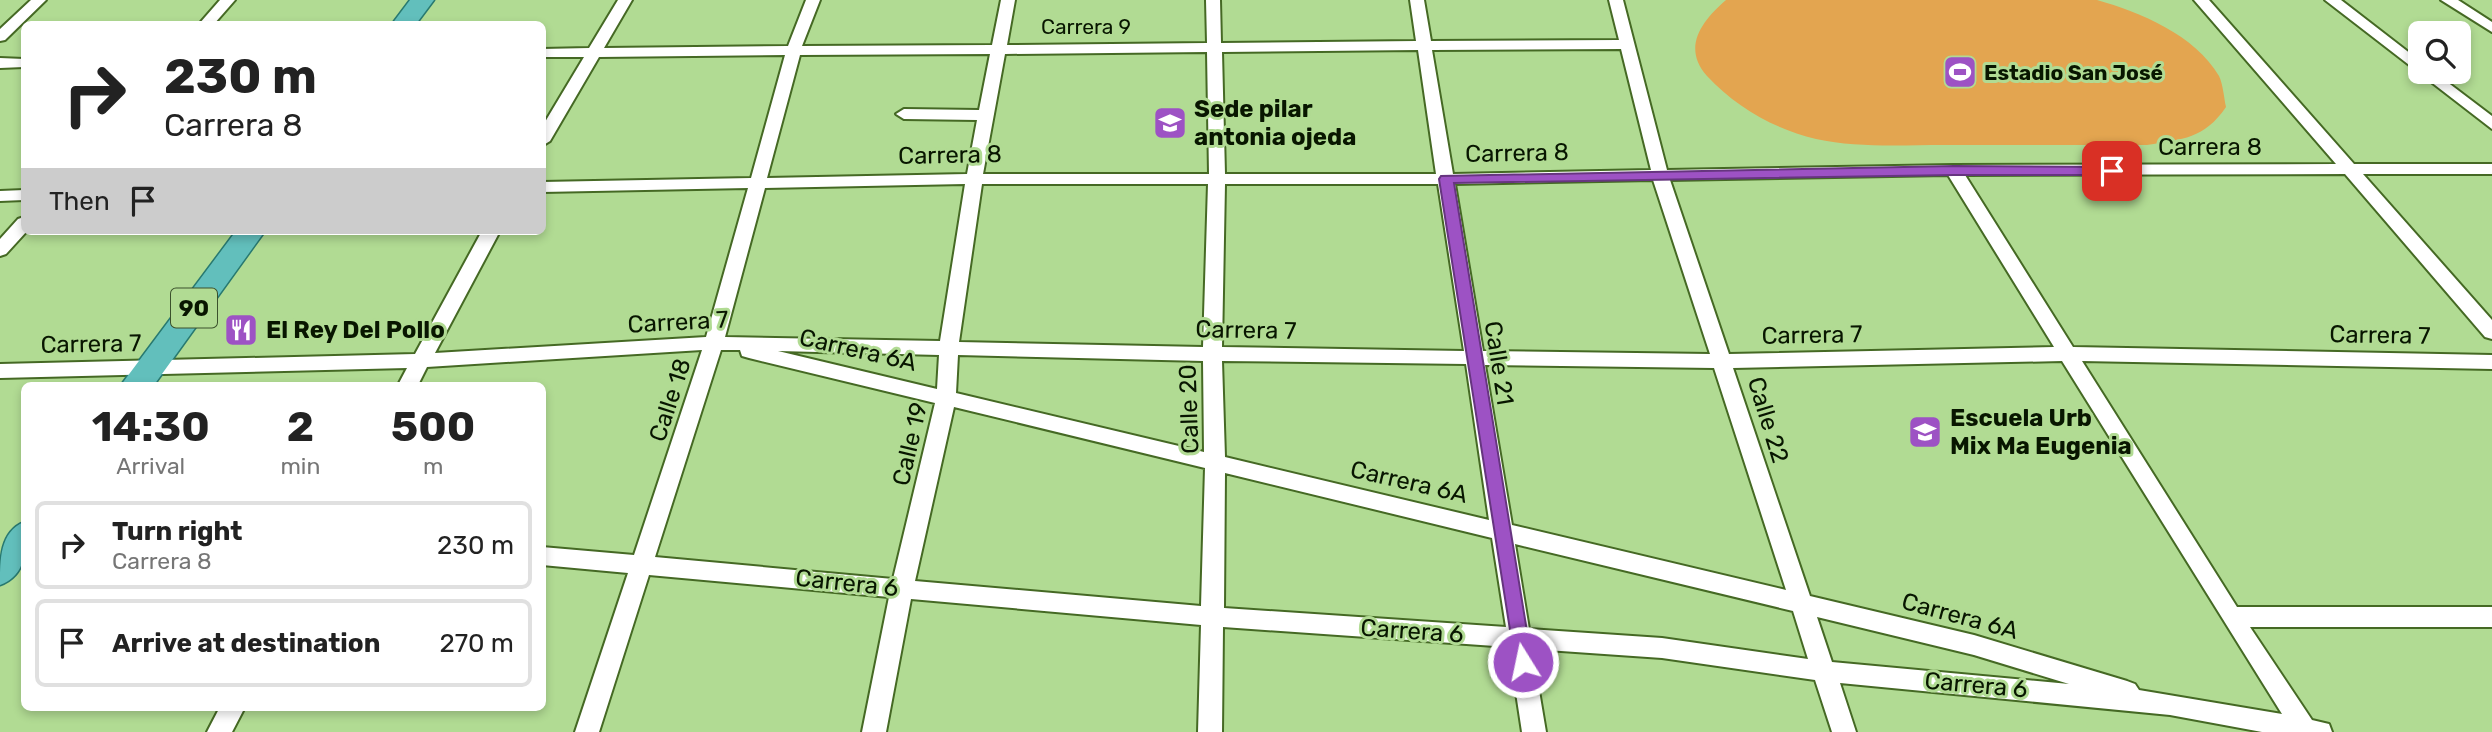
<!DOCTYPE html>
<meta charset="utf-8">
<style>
:root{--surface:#fff;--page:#f6f6f6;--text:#222;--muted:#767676;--line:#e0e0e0}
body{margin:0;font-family:Rubik,sans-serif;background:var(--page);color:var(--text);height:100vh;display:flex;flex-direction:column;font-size:26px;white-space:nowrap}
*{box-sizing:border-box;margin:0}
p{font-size:23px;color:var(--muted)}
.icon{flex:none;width:38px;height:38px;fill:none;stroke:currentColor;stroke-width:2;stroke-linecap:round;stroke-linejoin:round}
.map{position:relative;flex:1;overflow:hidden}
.sheet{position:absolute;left:21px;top:382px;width:525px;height:329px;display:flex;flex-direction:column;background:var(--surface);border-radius:10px;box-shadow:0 4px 10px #0003}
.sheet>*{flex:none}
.guide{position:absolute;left:21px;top:21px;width:525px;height:214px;border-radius:10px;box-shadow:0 4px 10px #0003;background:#fff;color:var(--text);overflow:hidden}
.tools{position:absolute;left:2408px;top:21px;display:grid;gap:14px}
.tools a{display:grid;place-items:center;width:63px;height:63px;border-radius:10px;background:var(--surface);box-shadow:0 4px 10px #0003;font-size:35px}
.pin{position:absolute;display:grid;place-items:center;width:60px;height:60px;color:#fff;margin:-30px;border-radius:14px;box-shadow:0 4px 10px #0006}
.me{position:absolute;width:77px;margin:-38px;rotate:350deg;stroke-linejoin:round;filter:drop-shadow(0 0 5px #0008)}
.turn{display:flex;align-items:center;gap:24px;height:147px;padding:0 28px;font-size:32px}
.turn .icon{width:91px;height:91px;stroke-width:2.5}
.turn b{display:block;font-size:49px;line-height:60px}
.then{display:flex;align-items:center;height:66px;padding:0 28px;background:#0003;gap:14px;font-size:26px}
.eta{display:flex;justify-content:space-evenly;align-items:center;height:119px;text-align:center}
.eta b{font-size:42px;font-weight:700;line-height:49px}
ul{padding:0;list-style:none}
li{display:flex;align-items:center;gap:21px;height:88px;margin:0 14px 10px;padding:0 14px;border:4px solid var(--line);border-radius:10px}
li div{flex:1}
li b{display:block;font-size:26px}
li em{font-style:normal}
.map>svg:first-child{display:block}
.green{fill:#e3a550}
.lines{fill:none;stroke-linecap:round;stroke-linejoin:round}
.minor-casing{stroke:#456924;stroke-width:4}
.trunk-casing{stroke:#287970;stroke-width:3}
.minor{fill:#fff;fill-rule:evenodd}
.trunk{fill:#62bfbc;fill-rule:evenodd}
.route{fill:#9d52c4;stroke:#66357f;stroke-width:2}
.labels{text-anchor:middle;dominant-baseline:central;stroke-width:6;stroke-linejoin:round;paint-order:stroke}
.far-street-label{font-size:21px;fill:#081600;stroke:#b1db93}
.far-poi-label{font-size:21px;font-weight:bold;fill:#081600;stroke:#b1db93;text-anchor:start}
.shield{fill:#b1db93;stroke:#3b512c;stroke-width:2}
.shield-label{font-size:23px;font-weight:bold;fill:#081600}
.poi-label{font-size:24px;font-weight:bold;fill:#081600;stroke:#b1db93;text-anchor:start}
.street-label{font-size:24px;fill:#081600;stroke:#b1db93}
</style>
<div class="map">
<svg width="2492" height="732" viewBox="0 0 2492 732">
<rect width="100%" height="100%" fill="#b1db93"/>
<path class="green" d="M 1726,0 L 2097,0 C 2140,12 2195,35 2219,76 C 2223,84 2224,98 2226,107 C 2204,139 2183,139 2147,145 C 2079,145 2011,145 1944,145 C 1902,145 1857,148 1816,139 C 1774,129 1736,107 1707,76 C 1681,47 1703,20 1726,0 Z"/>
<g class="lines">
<defs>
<path id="minor" d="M 31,0 L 46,0 L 5,40 L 0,41 L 0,29 Z
M 220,0 L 235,0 L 214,24 L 199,24 Z
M 618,0 L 632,0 L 604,48 L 788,46 L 806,0 L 820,0 L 802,46 L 992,45 L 1001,0 L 1015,0 L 1007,45 L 1207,43 L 1206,0 L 1220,0 L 1221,43 L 1416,41 L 1410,0 L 1424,0 L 1431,41 L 1619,40 L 1609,0 L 1623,0 L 1667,170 L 1953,165 L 2336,164 L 2194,0 L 2209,0 L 2354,164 L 2492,164 L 2492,174 L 2363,174 L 2492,320 L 2492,339 L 2485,337 L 2345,174 L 1965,175 L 2073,347 L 2492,355 L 2492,369 L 2082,361 L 2237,607 L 2492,607 L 2492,627 L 2250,627 L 2312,720 L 2329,724 L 2332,732 L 2262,732 L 2170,715 L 1840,683 L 1856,732 L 1832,732 L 1815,680 L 1662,658 L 1532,649 L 1546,732 L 1522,732 L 1509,647 L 1223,627 L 1222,732 L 1198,732 L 1201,625 L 911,599 L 886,732 L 862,732 L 889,597 L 649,575 L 599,732 L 575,732 L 628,573 L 542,565 L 542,547 L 634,555 L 702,350 L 427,367 L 418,385 L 398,385 L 407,368 L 0,378 L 0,364 L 415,354 L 482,231 L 500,231 L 435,353 L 706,337 L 748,188 L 542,192 L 542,182 L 751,178 L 785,55 L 599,57 L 550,141 L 542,146 L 542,127 L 584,57 L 542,57 L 542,49 L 589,48 ZM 1621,49 L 1651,170 L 1453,174 L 1432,50 ZM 1418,50 L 1436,174 L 1225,174 L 1222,52 ZM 1207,52 L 1209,174 L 983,174 L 1005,54 ZM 990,54 L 979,110 L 904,109 L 896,114 L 904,119 L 977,120 L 967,174 L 767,178 L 800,55 ZM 1948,175 L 2054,347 L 1729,354 L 1670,180 ZM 1653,180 L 1710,354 L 1483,351 L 1455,184 ZM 965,184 L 940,341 L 725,337 L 765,188 ZM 982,184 L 1208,184 L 1203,347 L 959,342 ZM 1225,184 L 1438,184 L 1464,351 L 1222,347 ZM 721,350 L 740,350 L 742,356 L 749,358 L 935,403 L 893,579 L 655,557 ZM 778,351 L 939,355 L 937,389 ZM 958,355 L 1203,361 L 1204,452 L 956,393 ZM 1222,361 L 1466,364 L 1489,520 L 1225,457 ZM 2062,361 L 2282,714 L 2139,690 L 2135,684 L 2127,681 L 1974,635 L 1810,596 L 1733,368 ZM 1485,365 L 1714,368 L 1786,590 L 1512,525 ZM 954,407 L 1205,468 L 1201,606 L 915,581 ZM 1225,473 L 1492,538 L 1506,627 L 1224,608 ZM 1515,544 L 1793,611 L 1808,659 L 1662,638 L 1529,629 ZM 1817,617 L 1974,655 L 2069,684 L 1832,662 Z
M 2325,0 L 2341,0 L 2420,61 L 2420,72 L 2434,72 L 2492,116 L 2492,129 Z
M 2441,0 L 2458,0 L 2492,22 L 2492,32 Z
M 0,58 L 24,59 L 24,67 L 0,68 Z
M 24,190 L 24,200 L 0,201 L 0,191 Z
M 24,217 L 27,231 L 6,254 L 0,256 L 0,239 L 18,219 Z
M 220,707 L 245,707 L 232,732 L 207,732 Z"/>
<path id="trunk" d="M 410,0 L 434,0 L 416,24 L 392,24 Z
M 236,231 L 265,231 L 154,385 L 121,385 Z
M 24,522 C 26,547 28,575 0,585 C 0,559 0,532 24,522 Z"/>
</defs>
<use href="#minor" class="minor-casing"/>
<use href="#trunk" class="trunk-casing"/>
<use href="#minor" class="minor"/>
<use href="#trunk" class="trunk"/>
</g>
<path class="route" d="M 1954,166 L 2112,167 L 2118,171 L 2112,175 L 1954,175 L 1454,183 L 1532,662 L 1529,668 L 1523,671 L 1516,668 L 1439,179 L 1441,176 Z"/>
<defs>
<symbol id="stadium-square" viewBox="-11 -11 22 22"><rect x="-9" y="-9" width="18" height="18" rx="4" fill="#9d52c4" stroke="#b1db93"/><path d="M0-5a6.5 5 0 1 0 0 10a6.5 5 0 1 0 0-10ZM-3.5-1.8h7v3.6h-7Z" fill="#fff"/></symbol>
<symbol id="school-square" viewBox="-11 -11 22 22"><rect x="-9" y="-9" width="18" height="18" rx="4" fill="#9d52c4" stroke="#b1db93"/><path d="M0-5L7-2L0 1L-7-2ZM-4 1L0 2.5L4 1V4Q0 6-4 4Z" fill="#fff"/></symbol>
<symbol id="restaurant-square" viewBox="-11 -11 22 22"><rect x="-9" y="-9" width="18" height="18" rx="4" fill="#9d52c4" stroke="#b1db93"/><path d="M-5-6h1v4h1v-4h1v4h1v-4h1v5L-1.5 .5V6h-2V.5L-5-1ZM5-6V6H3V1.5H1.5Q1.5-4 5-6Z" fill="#fff"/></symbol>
</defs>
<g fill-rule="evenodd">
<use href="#stadium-square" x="1941" y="53" width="38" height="38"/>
<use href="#school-square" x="1151" y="104" width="38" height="38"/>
<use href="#restaurant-square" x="222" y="311" width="38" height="38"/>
<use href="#school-square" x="1906" y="413" width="38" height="38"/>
</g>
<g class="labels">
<g class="far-street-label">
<text x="1086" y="26">Carrera 9</text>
</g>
<g class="far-poi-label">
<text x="1984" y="72">Estadio San José</text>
</g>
<rect class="shield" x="171" y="288.5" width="46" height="39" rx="5"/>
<g class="shield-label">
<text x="194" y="308">90</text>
</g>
<g class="poi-label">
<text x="1194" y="109">Sede pilar<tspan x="1194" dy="28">antonia ojeda</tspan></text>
<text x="266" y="330">El Rey Del Pollo</text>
<text x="1950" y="418">Escuela Urb<tspan x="1950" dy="28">Mix Ma Eugenia</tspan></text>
</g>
<g class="street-label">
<text x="2210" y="147">Carrera 8</text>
<text transform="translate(1517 153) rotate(-1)">Carrera 8</text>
<text transform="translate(950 155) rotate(-1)">Carrera 8</text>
<text transform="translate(678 322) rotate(-3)">Carrera 7</text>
<text transform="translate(1246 330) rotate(1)">Carrera 7</text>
<text transform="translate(1812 335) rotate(-1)">Carrera 7</text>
<text transform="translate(2380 335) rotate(1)">Carrera 7</text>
<text transform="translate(91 344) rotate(-1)">Carrera 7</text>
<text transform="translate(858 350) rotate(13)">Carrera 6A</text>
<text transform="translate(1499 363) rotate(81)">Calle 21</text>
<text transform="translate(670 400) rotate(-72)">Calle 18</text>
<text transform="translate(1189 409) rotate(-92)">Calle 20</text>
<text transform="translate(1768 420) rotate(73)">Calle 22</text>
<text transform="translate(910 444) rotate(-77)">Calle 19</text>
<text transform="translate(1409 482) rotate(13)">Carrera 6A</text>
<text transform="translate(847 583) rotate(6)">Carrera 6</text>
<text transform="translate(1960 616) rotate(15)">Carrera 6A</text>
<text transform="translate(1412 631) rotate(4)">Carrera 6</text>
<text transform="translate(1976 685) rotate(5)">Carrera 6</text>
</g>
</g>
</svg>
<div class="tools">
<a><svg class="icon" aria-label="search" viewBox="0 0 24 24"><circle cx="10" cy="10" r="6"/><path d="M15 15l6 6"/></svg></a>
</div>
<div class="pin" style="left:2112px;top:171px;background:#d93025"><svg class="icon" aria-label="arrive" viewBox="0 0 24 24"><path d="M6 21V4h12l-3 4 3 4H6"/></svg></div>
<svg class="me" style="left:1523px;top:662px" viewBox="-20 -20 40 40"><circle r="17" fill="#9d52c4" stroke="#fff" stroke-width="3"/><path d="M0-11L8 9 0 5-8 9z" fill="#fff"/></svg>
<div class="guide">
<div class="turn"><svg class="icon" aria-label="right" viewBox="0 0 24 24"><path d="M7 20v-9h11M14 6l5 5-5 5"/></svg><div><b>230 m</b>Carrera 8</div></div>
<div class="then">Then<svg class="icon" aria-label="arrive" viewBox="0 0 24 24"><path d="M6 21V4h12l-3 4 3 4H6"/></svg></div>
</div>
<section class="sheet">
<div class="eta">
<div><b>14:30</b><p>Arrival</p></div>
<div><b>2</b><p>min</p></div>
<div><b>500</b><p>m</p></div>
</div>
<ul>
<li><svg class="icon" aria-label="right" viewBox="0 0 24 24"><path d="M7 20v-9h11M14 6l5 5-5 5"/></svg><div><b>Turn right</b><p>Carrera 8</p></div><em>230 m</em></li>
<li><svg class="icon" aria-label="arrive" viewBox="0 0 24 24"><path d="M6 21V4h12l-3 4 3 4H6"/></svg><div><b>Arrive at destination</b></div><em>270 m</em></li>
</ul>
</section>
</div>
